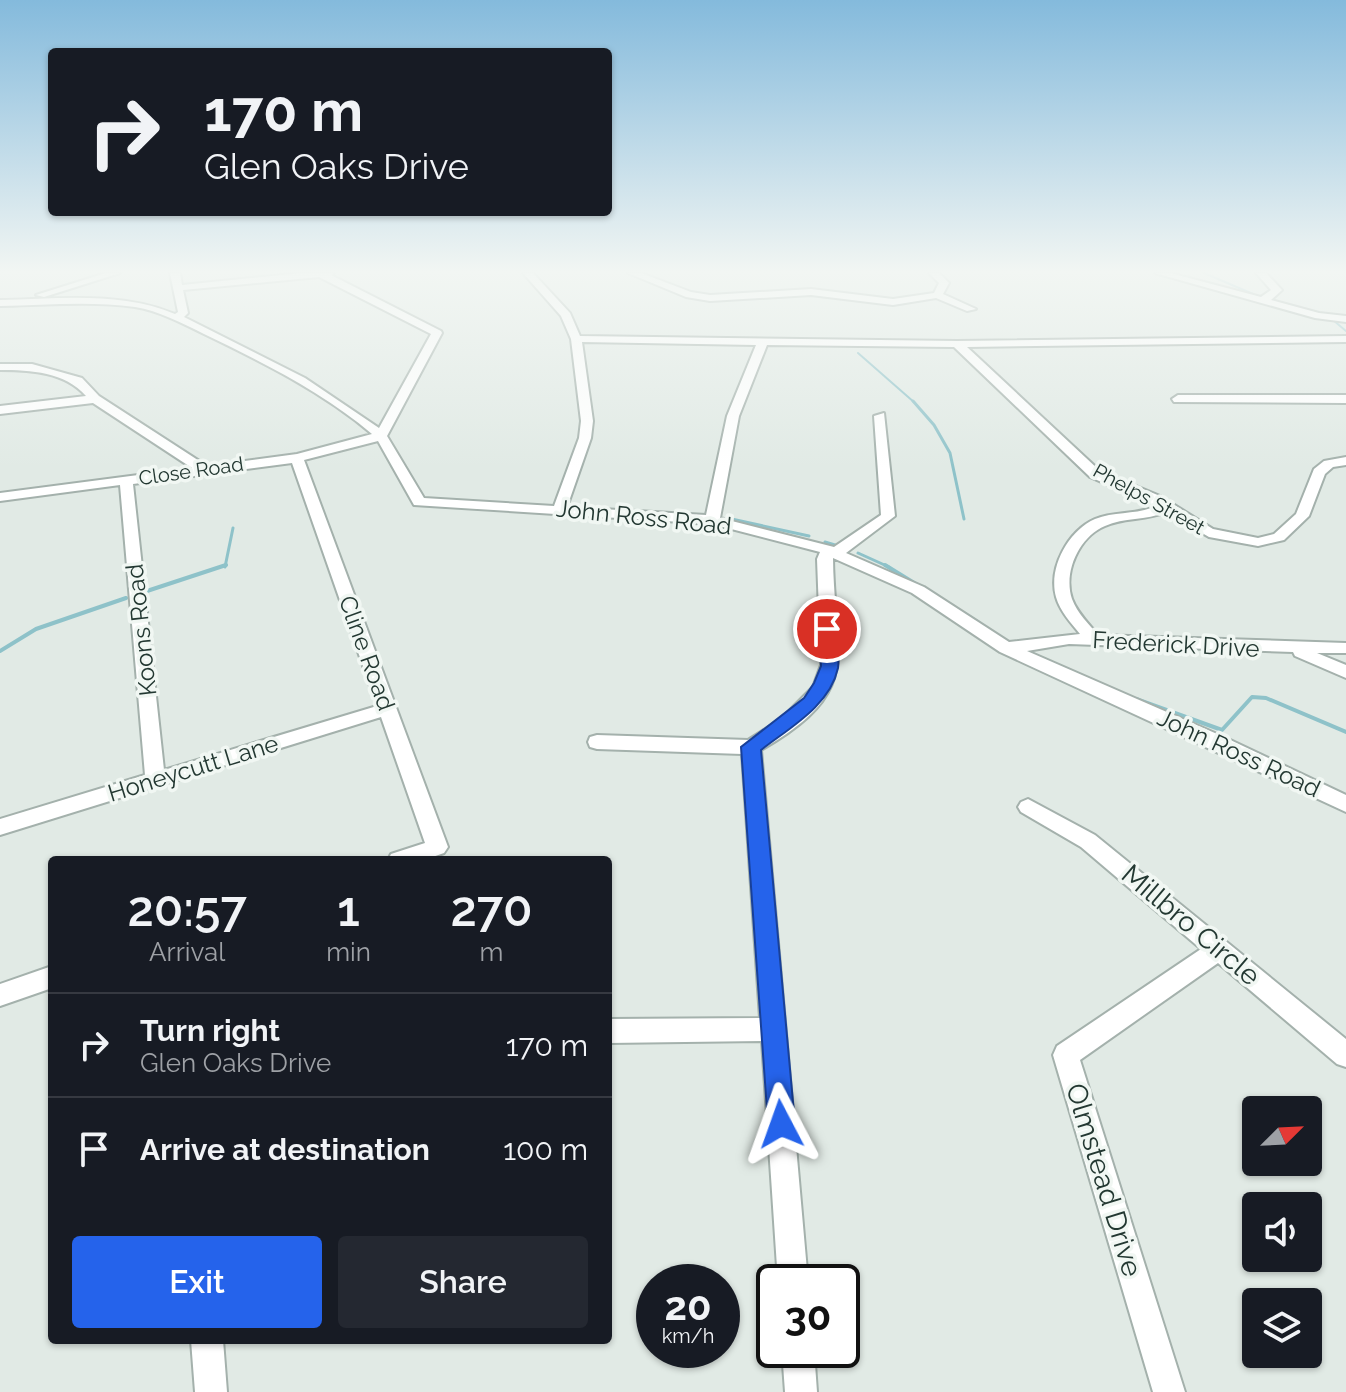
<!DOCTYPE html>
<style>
:root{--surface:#171b24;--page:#242831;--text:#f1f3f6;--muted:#9ea1a6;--line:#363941;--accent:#2563eb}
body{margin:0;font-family:Raleway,sans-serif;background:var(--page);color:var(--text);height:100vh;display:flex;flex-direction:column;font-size:30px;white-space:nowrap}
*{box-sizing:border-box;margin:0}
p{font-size:26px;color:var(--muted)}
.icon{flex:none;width:44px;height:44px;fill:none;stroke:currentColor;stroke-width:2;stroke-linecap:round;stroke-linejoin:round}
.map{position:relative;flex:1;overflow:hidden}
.details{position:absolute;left:48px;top:856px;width:564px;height:488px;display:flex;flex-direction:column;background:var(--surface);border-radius:8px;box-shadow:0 2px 6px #0004}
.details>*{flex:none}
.top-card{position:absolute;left:48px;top:48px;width:564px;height:168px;border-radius:8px;box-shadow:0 2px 6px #0004;background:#171b24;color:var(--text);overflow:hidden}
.needle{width:52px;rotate:66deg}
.fabs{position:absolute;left:1242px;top:1096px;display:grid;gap:16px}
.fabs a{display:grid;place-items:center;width:80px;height:80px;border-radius:8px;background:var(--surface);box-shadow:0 2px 6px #0004;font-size:40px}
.speed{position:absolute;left:636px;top:1264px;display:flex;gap:16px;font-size:40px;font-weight:700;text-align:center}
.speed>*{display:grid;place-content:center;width:104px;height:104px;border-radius:50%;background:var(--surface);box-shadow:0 2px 6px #0004;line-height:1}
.speed small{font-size:20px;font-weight:400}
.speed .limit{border:4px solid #111;border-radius:12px;background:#fff;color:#111}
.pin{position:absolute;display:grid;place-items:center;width:68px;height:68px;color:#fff;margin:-34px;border:4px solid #fff;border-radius:50%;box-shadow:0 2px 8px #0007}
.me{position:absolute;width:88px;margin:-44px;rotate:356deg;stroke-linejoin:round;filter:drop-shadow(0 0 6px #0008)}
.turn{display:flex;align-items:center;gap:28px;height:168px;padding:0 24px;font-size:36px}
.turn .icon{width:104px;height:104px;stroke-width:2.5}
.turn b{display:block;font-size:56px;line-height:68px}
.eta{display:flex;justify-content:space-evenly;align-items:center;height:136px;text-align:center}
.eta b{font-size:48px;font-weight:600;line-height:56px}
.action{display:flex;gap:16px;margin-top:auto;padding:16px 24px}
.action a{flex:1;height:92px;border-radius:8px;background:var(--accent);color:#fff;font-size:32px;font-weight:600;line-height:92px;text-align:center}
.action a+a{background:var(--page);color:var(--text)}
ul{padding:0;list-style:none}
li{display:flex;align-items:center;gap:24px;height:104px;padding:0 24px;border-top:2px solid var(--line)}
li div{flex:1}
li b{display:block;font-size:30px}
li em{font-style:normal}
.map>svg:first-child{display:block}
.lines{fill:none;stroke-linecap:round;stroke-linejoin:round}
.stream-far2{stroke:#8ec2c9;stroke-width:2}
.stream-far1{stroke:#8ec2c9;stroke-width:3}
.stream{stroke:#8ec2c9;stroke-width:4}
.minor-casing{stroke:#a4b1ac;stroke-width:4}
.minor{fill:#fff;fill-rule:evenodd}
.route{fill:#2563eb;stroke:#184099;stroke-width:2}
.labels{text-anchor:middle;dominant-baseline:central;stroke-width:7;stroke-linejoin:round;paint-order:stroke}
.far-street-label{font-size:20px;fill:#233832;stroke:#f1f7f3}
.street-label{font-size:24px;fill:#233832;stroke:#f1f7f3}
.near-street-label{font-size:28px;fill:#233832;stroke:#f1f7f3}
</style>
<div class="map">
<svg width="1346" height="1392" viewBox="0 0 1346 1392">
<rect width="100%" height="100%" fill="#e1eae5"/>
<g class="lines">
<path class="stream-far2" d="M 1204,273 L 1260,297
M 1333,320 L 1346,331
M 858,353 L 915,403"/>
<path class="stream-far1" d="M 913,401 L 934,425 L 950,453 L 964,519
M 727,518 L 809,536
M 825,542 L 835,545
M 858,553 L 889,567
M 225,567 L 233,528"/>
<path class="stream" d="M 885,565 L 979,623
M 147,591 L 226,565
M 0,651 L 36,629 L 126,598
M 1136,699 L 1222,730 L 1252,697 L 1266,698 L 1346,732"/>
<defs>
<path id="minor" d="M 106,273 L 120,273 L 44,297 L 36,295 Z
M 170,273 L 180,273 L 182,285 L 302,273 L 334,273 L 331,275 L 441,331 L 442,333 L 387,436 L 424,498 L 554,506 L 579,438 L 581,421 L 571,339 L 561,316 L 523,273 L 533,273 L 570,313 L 580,336 L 957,341 L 1346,336 L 1346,342 L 967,347 L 1100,471 L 1160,496 L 1213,529 L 1258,538 L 1274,534 L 1296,514 L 1314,469 L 1324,461 L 1346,457 L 1346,465 L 1333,467 L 1325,474 L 1309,516 L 1284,540 L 1258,546 L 1209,537 L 1166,512 C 1146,521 1124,517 1105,526 C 1079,537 1063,572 1072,599 C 1077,613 1089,624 1098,635 L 1346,643 L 1346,653 L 1317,653 L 1346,665 L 1346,678 L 1295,656 L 1293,652 L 1069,644 L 1027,651 L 1224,737 L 1346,795 L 1346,812 L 1000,652 L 912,593 L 833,558 C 834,657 865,690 761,750 L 808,1282 L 778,1282 L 762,1041 L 608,1043 L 608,1019 L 760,1018 L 742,754 L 597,749 L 590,747 L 588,742 L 590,737 L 597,735 L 748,740 L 781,719 L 813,687 L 821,665 L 817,559 L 820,552 L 712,524 L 414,505 L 378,441 L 304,460 L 448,847 L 444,853 L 424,860 L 388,860 L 391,854 L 425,843 L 381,717 L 0,835 L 0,819 L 145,775 L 120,485 L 0,501 L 0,493 L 192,468 L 93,403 L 0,414 L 0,406 L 86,396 C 65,372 31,370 0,370 L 0,364 L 32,364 L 82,378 L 99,396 L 207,466 L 297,454 L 372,434 C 323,392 262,362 204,334 C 182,323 159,311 135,307 C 91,301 45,305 0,306 L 0,300 C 58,299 120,291 175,314 L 178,312 ZM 319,277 L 431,334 L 379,428 L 305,378 L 184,317 L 188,313 L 183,290 ZM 582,342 L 756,345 L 727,416 L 706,515 L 567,507 L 591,438 L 593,421 ZM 767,345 L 954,347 L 1090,477 L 1156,506 C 1137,515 1115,511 1095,519 C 1068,531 1048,568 1056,597 C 1060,611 1071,623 1080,634 L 1009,642 L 924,587 L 846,553 L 895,516 L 884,413 L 874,416 L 881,515 L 834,547 L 720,518 L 739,416 ZM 292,463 L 377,706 L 164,770 L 133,484 Z
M 628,273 L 641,273 L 691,292 L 710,295 L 811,289 L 893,299 L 934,293 L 939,283 L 929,273 L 939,273 L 949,283 L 943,294 L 976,309 L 967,311 L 936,298 L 893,305 L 811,295 L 710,301 L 686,297 Z
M 1155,273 L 1170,273 L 1261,297 L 1271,290 L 1256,273 L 1266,273 L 1282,290 L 1271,300 L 1319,313 L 1346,316 L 1346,322 L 1315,318 Z
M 1178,395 L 1346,395 L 1346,403 L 1174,402 L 1172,399 Z
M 1028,799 L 1095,835 L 1346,1039 L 1346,1067 L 1337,1064 L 1218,963 L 1080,1060 L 1185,1392 L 1153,1392 L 1053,1055 L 1057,1046 L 1201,949 L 1081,847 L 1021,812 L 1018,807 L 1021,802 Z
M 52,966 L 52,988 L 0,1006 L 0,984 Z
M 191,1340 L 223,1340 L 227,1392 L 195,1392 Z
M 782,1350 L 814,1350 L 817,1392 L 785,1392 Z"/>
</defs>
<use href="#minor" class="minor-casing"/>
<use href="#minor" class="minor"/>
</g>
<linearGradient id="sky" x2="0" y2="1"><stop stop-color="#84badc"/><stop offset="0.58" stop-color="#f2f6f3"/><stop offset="1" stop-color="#f2f6f3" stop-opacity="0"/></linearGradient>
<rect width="1346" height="468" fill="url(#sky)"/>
<path class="route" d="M 827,624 L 836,629 C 837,641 840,656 838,668 C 830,706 789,728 761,750 L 795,1124 L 791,1134 L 781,1138 L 772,1134 L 768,1124 L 741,747 L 804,698 L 814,683 L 821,666 L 819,629 Z"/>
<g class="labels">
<g class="far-street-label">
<text transform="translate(191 471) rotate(-8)">Close Road</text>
<text transform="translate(1149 499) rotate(29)">Phelps Street</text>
</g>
<g class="street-label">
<text transform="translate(644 517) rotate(6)">John Ross Road</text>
<text transform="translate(141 630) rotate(-96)">Koons Road</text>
<text transform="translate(1176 644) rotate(3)">Frederick Drive</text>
<text transform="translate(367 653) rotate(70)">Cline Road</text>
<text transform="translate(1239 753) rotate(25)">John Ross Road</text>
<text transform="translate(193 768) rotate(-17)">Honeycutt Lane</text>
</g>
<g class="near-street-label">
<text transform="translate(1191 925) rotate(40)">Millbro Circle</text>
<text transform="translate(1104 1180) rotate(73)">Olmstead Drive</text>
</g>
</g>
</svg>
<div class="fabs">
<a><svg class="needle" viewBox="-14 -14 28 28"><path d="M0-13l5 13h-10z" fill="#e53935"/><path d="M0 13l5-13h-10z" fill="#9ea1a6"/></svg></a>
<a><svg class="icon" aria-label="sound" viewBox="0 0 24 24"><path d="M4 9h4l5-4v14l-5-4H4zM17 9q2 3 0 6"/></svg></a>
<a><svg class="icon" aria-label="layers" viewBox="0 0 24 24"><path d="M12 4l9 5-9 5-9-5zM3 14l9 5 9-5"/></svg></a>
</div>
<div class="speed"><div>20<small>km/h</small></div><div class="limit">30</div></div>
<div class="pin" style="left:827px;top:629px;background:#d93025"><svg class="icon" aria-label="arrive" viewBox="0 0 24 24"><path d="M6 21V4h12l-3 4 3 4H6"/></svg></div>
<svg class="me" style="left:781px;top:1124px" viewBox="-20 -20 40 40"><path d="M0-17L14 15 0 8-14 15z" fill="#2563eb" stroke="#fff" stroke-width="4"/></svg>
<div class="top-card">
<div class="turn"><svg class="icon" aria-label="right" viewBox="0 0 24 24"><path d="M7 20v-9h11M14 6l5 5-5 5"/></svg><div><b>170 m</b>Glen Oaks Drive</div></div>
</div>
<section class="details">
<div class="eta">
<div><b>20:57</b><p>Arrival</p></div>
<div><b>1</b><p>min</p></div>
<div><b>270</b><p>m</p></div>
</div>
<ul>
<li><svg class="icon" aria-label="right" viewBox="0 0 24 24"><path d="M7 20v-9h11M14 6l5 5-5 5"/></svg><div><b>Turn right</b><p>Glen Oaks Drive</p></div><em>170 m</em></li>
<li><svg class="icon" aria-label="arrive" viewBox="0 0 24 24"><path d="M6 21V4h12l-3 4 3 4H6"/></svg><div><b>Arrive at destination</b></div><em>100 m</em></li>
</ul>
<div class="action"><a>Exit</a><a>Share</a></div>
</section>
</div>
